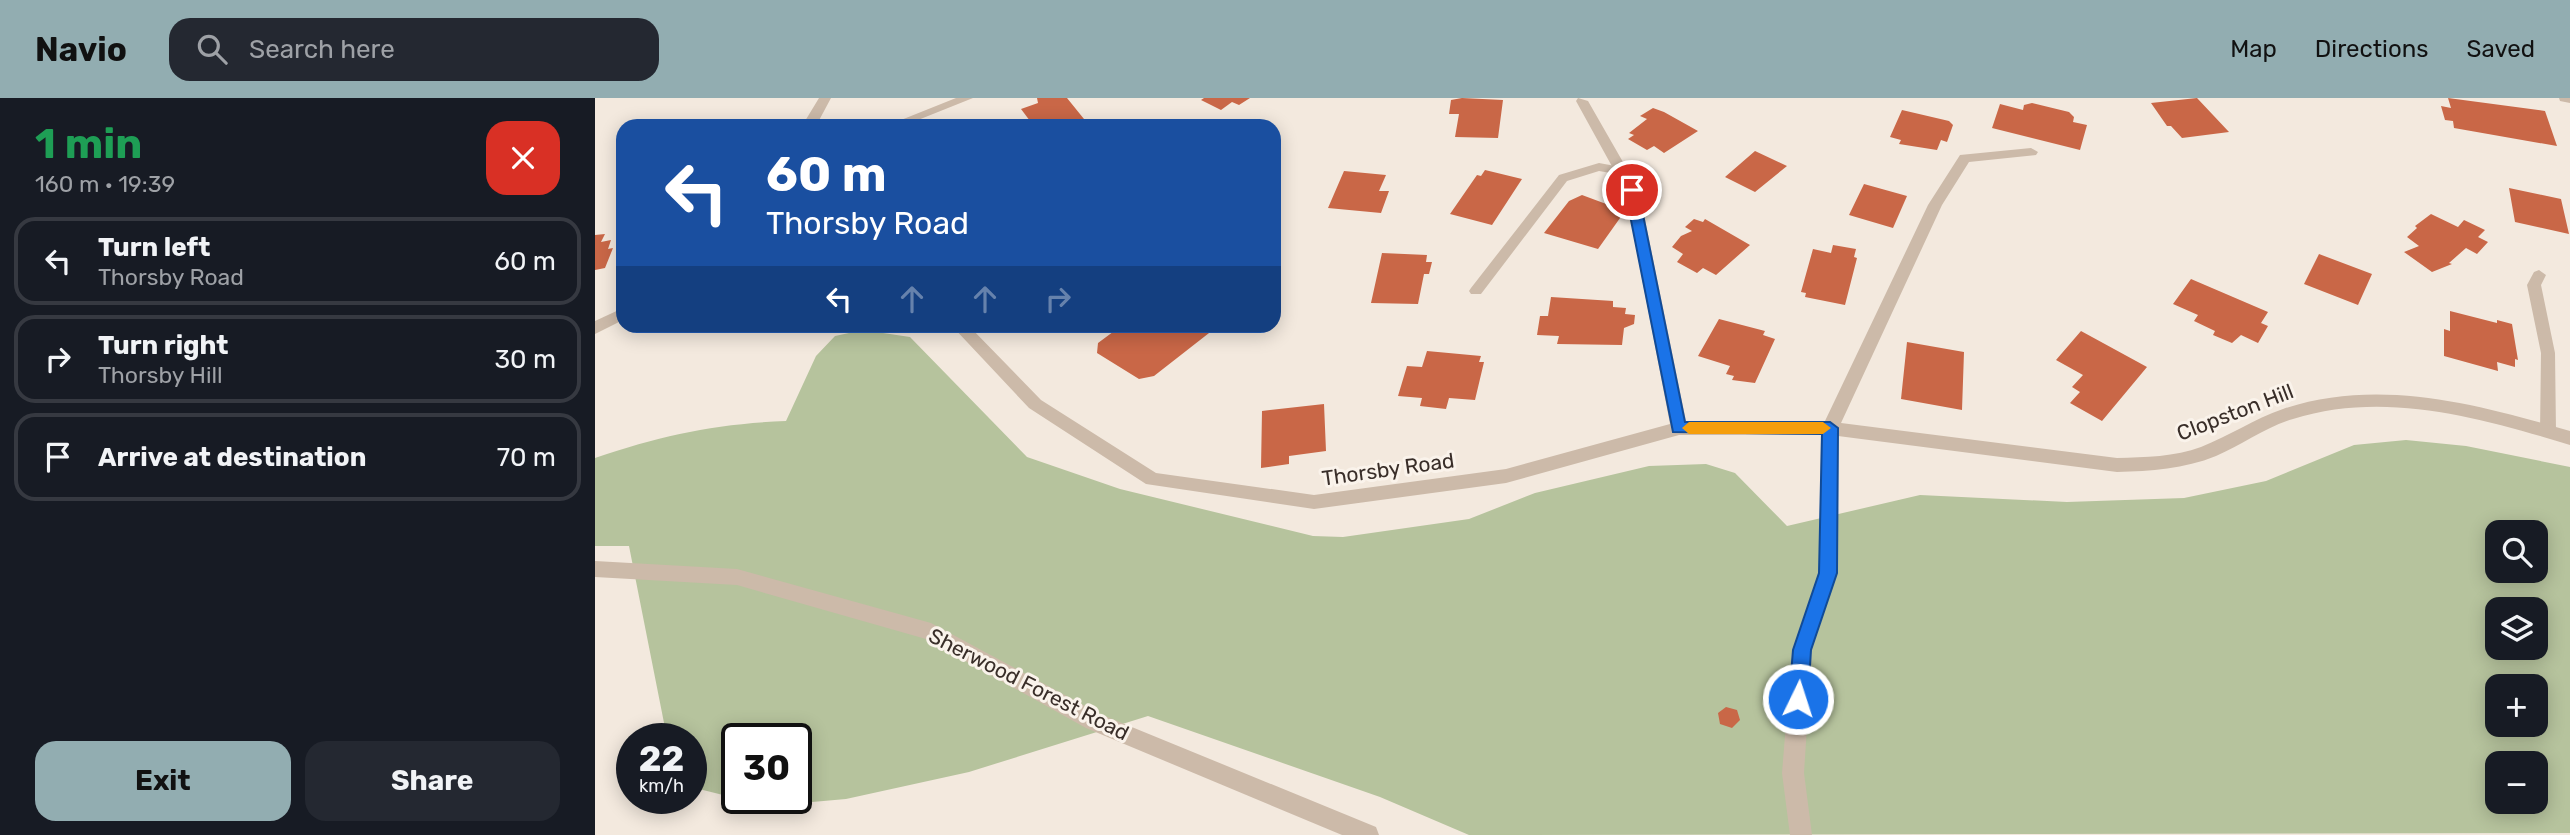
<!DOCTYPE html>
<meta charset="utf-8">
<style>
:root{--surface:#171b24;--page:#242831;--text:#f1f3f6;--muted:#9ea1a6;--line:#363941;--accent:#92adb1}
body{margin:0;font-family:Rubik,sans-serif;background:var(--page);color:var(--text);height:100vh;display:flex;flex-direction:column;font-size:26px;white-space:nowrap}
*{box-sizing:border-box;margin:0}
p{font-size:23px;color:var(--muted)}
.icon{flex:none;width:38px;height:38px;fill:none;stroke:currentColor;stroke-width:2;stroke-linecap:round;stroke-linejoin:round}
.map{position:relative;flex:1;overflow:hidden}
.side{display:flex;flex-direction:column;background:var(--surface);width:595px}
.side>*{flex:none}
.guide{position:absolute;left:21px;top:21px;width:665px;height:214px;border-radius:21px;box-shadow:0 4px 18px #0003;background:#1a4fa0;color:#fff;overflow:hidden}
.fabs{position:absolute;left:1890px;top:422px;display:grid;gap:14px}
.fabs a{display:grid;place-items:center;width:63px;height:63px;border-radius:14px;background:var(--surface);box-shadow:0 4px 18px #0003;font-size:35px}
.speed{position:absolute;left:21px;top:625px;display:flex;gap:14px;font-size:35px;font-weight:700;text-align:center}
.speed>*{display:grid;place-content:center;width:91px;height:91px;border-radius:50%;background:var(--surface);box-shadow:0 4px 18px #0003;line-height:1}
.speed small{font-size:18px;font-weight:400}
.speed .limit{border:4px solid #111;border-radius:10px;background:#fff;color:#111}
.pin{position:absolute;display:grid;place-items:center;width:60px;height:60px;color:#fff;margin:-30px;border:4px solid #fff;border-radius:50%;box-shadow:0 2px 7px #0007}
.me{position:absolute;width:77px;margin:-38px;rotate:4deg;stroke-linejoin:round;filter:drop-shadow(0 0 5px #0008)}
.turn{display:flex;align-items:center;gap:24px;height:147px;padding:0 35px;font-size:32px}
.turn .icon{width:91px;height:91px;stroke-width:2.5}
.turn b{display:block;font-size:49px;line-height:60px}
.lanes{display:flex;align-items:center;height:66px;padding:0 35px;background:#0003;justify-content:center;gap:35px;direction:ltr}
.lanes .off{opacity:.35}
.round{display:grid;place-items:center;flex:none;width:74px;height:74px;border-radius:21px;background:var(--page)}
.overview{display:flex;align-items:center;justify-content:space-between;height:119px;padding:0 35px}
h1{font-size:42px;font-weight:700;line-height:52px;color:#1e9e55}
.button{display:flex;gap:14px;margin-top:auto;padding:14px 35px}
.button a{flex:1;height:80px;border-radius:21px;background:var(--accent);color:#111;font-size:28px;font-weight:700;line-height:80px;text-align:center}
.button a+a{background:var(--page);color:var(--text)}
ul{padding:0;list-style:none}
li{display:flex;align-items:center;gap:21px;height:88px;margin:0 14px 10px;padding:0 21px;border:4px solid var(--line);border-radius:21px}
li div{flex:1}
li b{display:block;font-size:26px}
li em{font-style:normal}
header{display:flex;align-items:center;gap:42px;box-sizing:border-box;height:98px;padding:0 35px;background:var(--accent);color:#111}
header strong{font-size:33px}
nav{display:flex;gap:38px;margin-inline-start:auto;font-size:24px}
.search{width:490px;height:63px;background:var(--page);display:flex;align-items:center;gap:18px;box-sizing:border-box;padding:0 24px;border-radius:21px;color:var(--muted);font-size:26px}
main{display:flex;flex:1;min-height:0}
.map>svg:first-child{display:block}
.green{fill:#b6c39d;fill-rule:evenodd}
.building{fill:#c96747}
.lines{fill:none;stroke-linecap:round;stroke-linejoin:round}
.lane{fill:#ccbaa9;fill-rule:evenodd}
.street{fill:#ccbaa9;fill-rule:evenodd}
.route{fill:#1a73e8;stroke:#114b97;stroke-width:2}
.slow{fill:#f59e0b}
.labels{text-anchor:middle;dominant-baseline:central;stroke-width:6;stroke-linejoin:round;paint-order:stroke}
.street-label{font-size:21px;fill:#392e29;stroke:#faf3eb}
</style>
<header>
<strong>Navio</strong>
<div class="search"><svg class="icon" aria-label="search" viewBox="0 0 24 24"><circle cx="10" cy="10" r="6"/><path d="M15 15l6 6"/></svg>Search here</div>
<nav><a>Map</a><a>Directions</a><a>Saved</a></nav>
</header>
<main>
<section class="side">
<div class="overview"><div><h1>1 min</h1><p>160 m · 19:39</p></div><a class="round" style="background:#d93025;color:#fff"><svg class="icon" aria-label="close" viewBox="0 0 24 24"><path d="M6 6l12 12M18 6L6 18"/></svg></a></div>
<ul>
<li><svg class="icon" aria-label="left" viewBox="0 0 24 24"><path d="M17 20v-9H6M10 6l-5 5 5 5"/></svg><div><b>Turn left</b><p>Thorsby Road</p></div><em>60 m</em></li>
<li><svg class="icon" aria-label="right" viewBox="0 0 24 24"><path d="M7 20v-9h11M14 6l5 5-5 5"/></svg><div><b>Turn right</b><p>Thorsby Hill</p></div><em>30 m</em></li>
<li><svg class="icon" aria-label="arrive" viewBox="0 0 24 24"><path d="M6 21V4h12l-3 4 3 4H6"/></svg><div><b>Arrive at destination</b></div><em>70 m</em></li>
</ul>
<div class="button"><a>Exit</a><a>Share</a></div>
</section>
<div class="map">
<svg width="1975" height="737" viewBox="0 0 1975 737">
<rect width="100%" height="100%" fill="#f3e9de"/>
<path class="green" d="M 268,232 L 315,239 L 432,359 L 525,391 L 718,438 L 748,439 L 874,421 L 940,395 L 1054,368 L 1111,366 L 1140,375 L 1192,428 L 1325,397 L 1472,404 L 1589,400 L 1671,383 L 1759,347 L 1811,342 L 1871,348 L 1975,369 L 1975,735 L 874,737 L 785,699 L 553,618 L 374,674 L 251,701 L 172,708 L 96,689 L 96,640 L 72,640 L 34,448 L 0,448 L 0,360 C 68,337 120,326 191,323 L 221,258 L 240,238 ZM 1902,434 L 1941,434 L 1941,472 L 1902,472 ZM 1902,511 L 1941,511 L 1941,550 L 1902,550 ZM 1902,588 L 1941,588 L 1941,626 L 1902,626 ZM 142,640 L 201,640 L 201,700 L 142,700 ZM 1902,665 L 1941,665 L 1941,704 L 1902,704 Z"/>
<path class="building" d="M 442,0 L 472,0 L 489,21 L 470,28 L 457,28 L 451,22 L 438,27 L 426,11 L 443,5 Z
M 609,0 L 655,0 L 644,7 L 637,4 L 626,12 L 606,2 Z
M 867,0 L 908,2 L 903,40 L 860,39 L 864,16 L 854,16 L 856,2 Z
M 1602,0 L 1634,34 L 1587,40 L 1576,28 L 1572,28 L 1556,5 Z
M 1853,0 L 1950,13 L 1962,48 L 1859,30 L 1858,23 L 1850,22 L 1846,8 L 1856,10 Z
M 1437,5 L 1474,14 L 1479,19 L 1478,24 L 1492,27 L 1485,52 L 1397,30 L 1405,6 L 1428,12 L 1429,7 Z
M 1058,10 L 1069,14 L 1103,33 L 1069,55 L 1059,48 L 1052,52 L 1033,41 L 1039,37 L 1034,35 L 1052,21 L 1045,18 Z
M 1307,12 L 1354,23 L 1358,27 L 1352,44 L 1346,42 L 1342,52 L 1304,46 L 1306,42 L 1295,39 Z
M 1160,53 L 1192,68 L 1160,94 L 1130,79 Z
M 890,72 L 927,81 L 897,127 L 855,116 L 882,77 L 886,78 Z
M 749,73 L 791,77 L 784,93 L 794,93 L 786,115 L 733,110 Z
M 1269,86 L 1312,98 L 1298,130 L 1254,117 Z
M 1914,90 L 1966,101 L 1974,136 L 1920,124 Z
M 987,97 L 1030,113 L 1003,151 L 949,135 L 974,103 Z
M 1836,116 L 1863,129 L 1869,122 L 1890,132 L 1883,139 L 1893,144 L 1882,156 L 1871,150 L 1854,165 L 1857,166 L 1837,174 L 1809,154 L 1824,148 L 1812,139 L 1822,130 L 1820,128 Z
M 1099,121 L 1108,124 L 1110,121 L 1155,147 L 1121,177 L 1108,170 L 1102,175 L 1082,164 L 1088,156 L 1077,149 L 1086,138 L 1097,133 L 1090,129 Z
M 10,136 L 6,144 L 16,142 L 13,151 L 18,150 L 10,170 L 0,172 L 0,137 Z
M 1238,147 L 1261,151 L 1259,159 L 1262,160 L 1250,207 L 1210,199 L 1211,195 L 1206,194 L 1218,151 L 1236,155 Z
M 787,155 L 832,157 L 831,164 L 837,164 L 834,176 L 829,176 L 823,206 L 776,205 Z
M 1724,156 L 1777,176 L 1763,207 L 1709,186 Z
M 1596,181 L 1673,214 L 1666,225 L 1673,228 L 1663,245 L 1646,237 L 1637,245 L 1618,237 L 1620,233 L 1599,223 L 1603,217 L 1578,206 Z
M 956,199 L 1018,203 L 1018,209 L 1031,210 L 1030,216 L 1040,217 L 1039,226 L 1029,230 L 1027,247 L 962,246 L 964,238 L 942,237 L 945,218 L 953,218 Z
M 1855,213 L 1902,225 L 1902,222 L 1917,226 L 1923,262 L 1920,261 L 1920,269 L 1902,264 L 1903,273 L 1849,258 L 1849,231 L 1855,233 Z
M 1124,221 L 1170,233 L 1168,237 L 1180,241 L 1160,285 L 1137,282 L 1139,278 L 1131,276 L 1135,268 L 1103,258 Z
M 526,228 L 623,228 L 559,278 L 544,281 L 502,255 L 503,245 Z
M 1486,233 L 1552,269 L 1507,323 L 1475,305 L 1485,294 L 1477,289 L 1488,277 L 1461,262 Z
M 1312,244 L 1369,254 L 1367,312 L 1306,301 Z
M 832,253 L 886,258 L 884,264 L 889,264 L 880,302 L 854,300 L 851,311 L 825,308 L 827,300 L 803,298 L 812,268 L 827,269 Z
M 729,306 L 731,353 L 694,358 L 694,366 L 666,370 L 667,313 Z
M 1131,609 L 1142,612 L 1145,622 L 1137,630 L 1125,626 L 1123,615 Z"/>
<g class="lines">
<path class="lane" d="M 361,0 L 378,0 L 308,28 L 291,28 Z
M 1004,65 L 1031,70 L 1033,73 L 1027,77 L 1004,73 L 972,83 L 886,196 L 876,196 L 874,193 L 876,190 L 964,77 Z
M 1944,172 L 1951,177 L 1946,187 L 1960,255 L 1961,334 L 1953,340 L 1945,334 L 1946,255 L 1932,187 L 1939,174 Z"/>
<path class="street" d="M 224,0 L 236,0 L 221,28 L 207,28 Z
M 983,0 L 993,3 L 1044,92 L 1091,323 L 1230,323 L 1333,107 L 1365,57 L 1436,50 L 1443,54 L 1441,57 L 1374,64 L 1347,107 L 1246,325 L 1522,360 C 1550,359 1580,359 1606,349 C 1634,338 1659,321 1688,311 C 1783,279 1882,306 1975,333 L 1975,347 C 1886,320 1790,292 1698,321 C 1671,329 1647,347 1621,358 C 1589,371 1556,373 1522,374 L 1243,338 L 1242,475 L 1217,552 L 1209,675 L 1217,737 L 1195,737 L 1187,675 L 1197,552 L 1224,475 L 1226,337 L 1084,337 L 911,385 L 719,411 L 551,386 L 434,310 L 357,228 L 374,228 L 446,302 L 561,375 L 719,397 L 911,371 L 1075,326 L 1030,92 L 981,3 Z
M 1964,0 L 1975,0 L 1975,5 L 1965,3 Z
M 28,210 L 28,222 L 0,236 L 0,223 Z
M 0,463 L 142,471 L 336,525 L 505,616 L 781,729 L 784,737 L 747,737 L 491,630 L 331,541 L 142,487 L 0,479 Z"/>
</g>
<path class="route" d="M 1037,88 L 1043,92 L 1090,324 L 1235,324 L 1243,330 L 1242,475 L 1216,552 L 1213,601 L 1210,607 L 1203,610 L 1197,607 L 1194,601 L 1198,552 L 1224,475 L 1227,336 L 1078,334 L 1030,92 Z"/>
<path class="slow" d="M 1094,324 L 1228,324 L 1236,330 L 1228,336 L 1094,336 L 1087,330 Z"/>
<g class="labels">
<g class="street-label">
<text transform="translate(1640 314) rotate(-21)">Clopston Hill</text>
<text transform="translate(793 371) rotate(-8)">Thorsby Road</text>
<text transform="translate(434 586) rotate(27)">Sherwood Forest Road</text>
</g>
</g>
</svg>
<div class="fabs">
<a><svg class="icon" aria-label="search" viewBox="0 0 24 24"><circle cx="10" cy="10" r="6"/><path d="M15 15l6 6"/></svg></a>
<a><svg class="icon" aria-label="layers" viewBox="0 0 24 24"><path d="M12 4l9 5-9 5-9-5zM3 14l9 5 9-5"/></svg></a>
<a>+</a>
<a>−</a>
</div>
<div class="speed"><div>22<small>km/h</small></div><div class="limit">30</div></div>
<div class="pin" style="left:1037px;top:92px;background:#d93025"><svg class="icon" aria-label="arrive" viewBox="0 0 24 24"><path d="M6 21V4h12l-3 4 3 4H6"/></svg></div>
<svg class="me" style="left:1203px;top:601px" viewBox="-20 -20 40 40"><circle r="17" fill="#1a73e8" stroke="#fff" stroke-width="3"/><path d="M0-11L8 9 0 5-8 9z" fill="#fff"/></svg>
<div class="guide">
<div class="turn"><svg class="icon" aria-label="left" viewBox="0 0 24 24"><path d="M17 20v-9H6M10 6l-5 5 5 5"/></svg><div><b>60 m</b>Thorsby Road</div></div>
<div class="lanes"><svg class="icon" aria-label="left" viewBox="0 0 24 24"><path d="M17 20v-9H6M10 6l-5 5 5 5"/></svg><svg class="icon off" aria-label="ahead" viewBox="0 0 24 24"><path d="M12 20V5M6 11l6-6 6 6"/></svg><svg class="icon off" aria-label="ahead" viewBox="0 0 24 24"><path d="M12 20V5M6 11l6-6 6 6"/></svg><svg class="icon off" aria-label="right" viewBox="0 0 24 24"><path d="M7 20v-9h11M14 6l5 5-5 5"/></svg></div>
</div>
</div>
</main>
